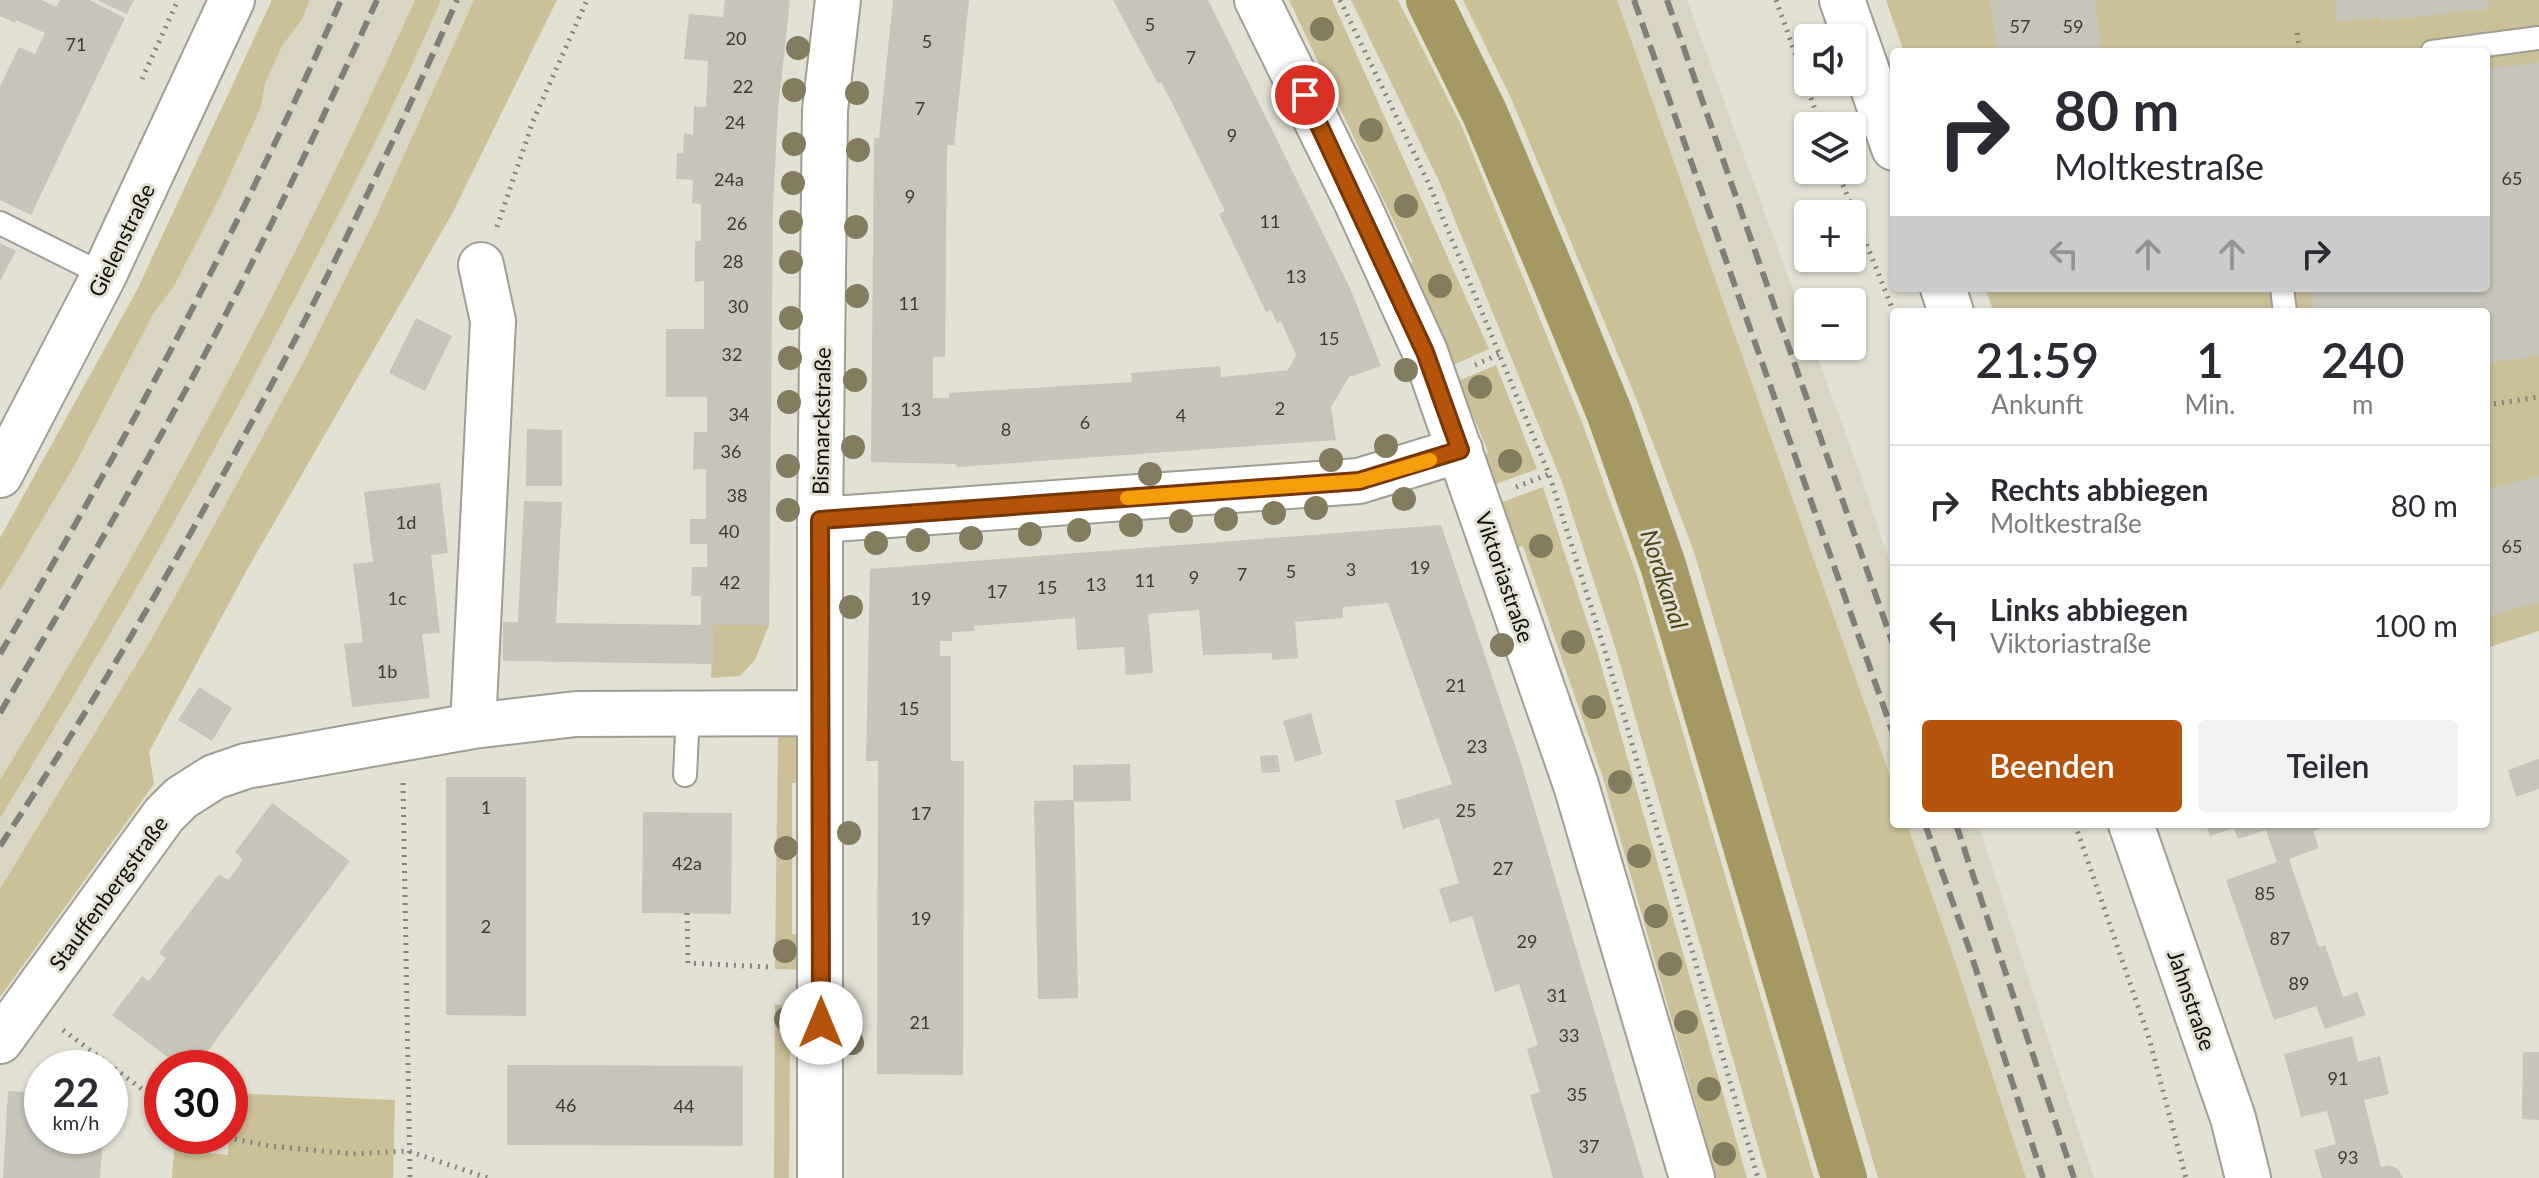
<!DOCTYPE html>
<html lang="de">
<meta charset="utf-8">
<style>
:root{--surface:#fff;--page:#f2f2f3;--text:#2b2b33;--muted:#7c7c81;--line:#e1e1e2;--accent:#b45309}
body{margin:0;font-family:Lato,sans-serif;background:var(--page);color:var(--text);height:100vh;display:flex;flex-direction:column;font-size:30px;white-space:nowrap}
*{box-sizing:border-box;margin:0}
p{font-size:26px;color:var(--muted)}
.icon{flex:none;width:44px;height:44px;fill:none;stroke:currentColor;stroke-width:2;stroke-linecap:round;stroke-linejoin:round}
.map{position:relative;flex:1;overflow:hidden}
.details{position:absolute;left:1890px;top:308px;width:600px;height:520px;display:flex;flex-direction:column;background:var(--surface);border-radius:8px;box-shadow:0 2px 6px #0004}
.details>*{flex:none}
.hud{position:absolute;left:1890px;top:48px;width:600px;height:244px;border-radius:8px;box-shadow:0 2px 6px #0004;background:#fff;color:var(--text);overflow:hidden}
.fabs{position:absolute;left:1794px;top:24px;display:grid;gap:16px}
.fabs a{display:grid;place-items:center;width:72px;height:72px;border-radius:8px;background:var(--surface);box-shadow:0 2px 6px #0004;font-size:40px}
.speed{position:absolute;left:24px;top:1050px;display:flex;gap:16px;font-size:40px;font-weight:700;text-align:center}
.speed>*{display:grid;place-content:center;width:104px;height:104px;border-radius:50%;background:var(--surface);box-shadow:0 2px 6px #0004;line-height:1}
.speed small{font-size:20px;font-weight:400}
.speed .limit{border:12px solid #d22;background:#fff;color:#111}
.pin{position:absolute;display:grid;place-items:center;width:68px;height:68px;color:#fff;margin:-34px;border:4px solid #fff;border-radius:50%;box-shadow:0 2px 8px #0007}
.me{position:absolute;width:88px;margin:-44px;rotate:0deg;stroke-linejoin:round;filter:drop-shadow(0 0 6px #0008)}
.turn{display:flex;align-items:center;gap:28px;height:168px;padding:0 32px;font-size:36px}
.turn .icon{width:104px;height:104px;stroke-width:2.5}
.turn b{display:block;font-size:56px;line-height:68px}
.lanes{display:flex;align-items:center;height:76px;padding:0 32px;background:#0003;justify-content:center;gap:40px;direction:ltr}
.lanes .off{opacity:.35}
.eta{display:flex;justify-content:space-evenly;align-items:center;height:136px;text-align:center}
.eta b{font-size:48px;font-weight:600;line-height:56px}
.cta{display:flex;gap:16px;margin-top:auto;padding:16px 32px}
.cta a{flex:1;height:92px;border-radius:8px;background:var(--accent);color:#fff;font-size:32px;font-weight:600;line-height:92px;text-align:center}
.cta a+a{background:var(--page);color:var(--text)}
ul{padding:0;list-style:none}
li{display:flex;align-items:center;gap:24px;height:120px;padding:0 32px;border-top:2px solid var(--line)}
li div{flex:1}
li b{display:block;font-size:30px}
li em{font-style:normal}
.map>svg:first-child{display:block}
.built{fill:#dad5c2}
.green{fill:#cbc097}
.lines{fill:none;stroke-linecap:round;stroke-linejoin:round}
.canal{stroke:#a69863;stroke-width:46}
.building{fill:#c7c4b9}
.lane-casing{stroke:#a09d92;stroke-width:26}
.street-casing{stroke:#a09d92;stroke-width:48}
.secondary-casing{stroke:#a09d92;stroke-width:48}
.path{stroke:#84827a;stroke-width:5;stroke-dasharray:2 6;stroke-linecap:butt}
.lane{stroke:#fff;stroke-width:22}
.street{stroke:#fff;stroke-width:44}
.secondary{stroke:#fff;stroke-width:44}
.rail{stroke:#807e76;stroke-width:6;stroke-dasharray:16 8;stroke-linecap:butt}
.tree{fill:#837c5f}
.route-casing{stroke:#753606;stroke-width:20}
.route{stroke:#b45309;stroke-width:14}
.slow{stroke:#f59e0b;stroke-width:14}
.labels{text-anchor:middle;dominant-baseline:central;stroke-width:6;stroke-linejoin:round;paint-order:stroke}
.number-label{font-size:18px;fill:#3c3b35}
.street-label{font-size:22px;fill:#0e0d09;stroke:#e3e0d4}
.water-label{font-size:24px;font-style:italic;fill:#4e4318;stroke:#e3e0d4}
</style>
<div class="map">
<svg width="2539" height="1178" viewBox="0 0 2539 1178">
<rect width="100%" height="100%" fill="#e3e0d4"/>
<path class="built" d="M 310,0 L 474,0 L 375,219 L 303,363 L 151,640 L 0,889 L 0,591 L 76,463 L 153,314 L 174,286 L 220,197 L 261,108 L 265,84 L 282,46 L 302,19 Z
M 1617,0 L 1687,0 L 1808,331 L 1808,346 L 1813,346 L 1858,467 L 1894,575 L 1894,787 Z
M 1907,824 L 1978,824 L 2094,1178 L 2026,1178 L 1954,958 Z"/>
<path class="green" d="M 272,0 L 310,0 L 302,19 L 282,46 L 265,84 L 261,107 L 220,197 L 174,286 L 153,314 L 76,463 L 0,591 L 0,538 L 137,290 Z
M 415,0 L 441,0 C 401,93 355,183 308,273 C 212,459 109,640 0,818 L 0,780 C 155,528 293,270 415,0 Z
M 474,0 L 557,0 L 452,214 L 248,568 L 149,752 L 154,784 L 0,997 L 0,889 L 151,640 L 303,363 L 375,219 Z
M 1289,0 L 1332,0 L 1489,349 L 1451,366 L 1401,268 L 1413,262 Z
M 1351,0 L 1398,0 L 1462,127 L 1583,425 L 1637,576 L 1814,1178 L 1767,1178 L 1617,653 L 1562,482 L 1439,181 Z
M 1463,0 L 1617,0 L 1894,787 L 1894,824 L 1907,824 L 1954,958 L 2026,1178 L 1878,1178 L 1694,552 L 1636,398 L 1511,98 Z
M 1886,0 L 2539,0 L 2539,631 L 2486,648 L 2486,312 L 1994,312 L 1985,288 L 2486,288 L 2486,52 L 1904,52 Z
M 1496,365 L 1537,469 L 1488,487 L 1481,468 L 1488,451 L 1458,381 Z
M 1543,487 L 1599,658 L 1747,1178 L 1710,1178 L 1690,1131 L 1702,1126 L 1603,778 L 1523,546 L 1510,549 L 1494,505 Z
M 713,625 L 769,625 L 755,660 L 740,676 L 711,678 Z
M 778,730 C 807,735 805,759 806,783 L 792,783 L 792,934 L 805,935 L 804,970 L 775,969 Z
M 775,1005 L 802,1006 L 803,1031 L 790,1032 L 789,1178 L 774,1178 Z
M 230,1093 L 395,1100 L 393,1178 L 172,1178 L 174,1150 L 228,1155 Z"/>
<g class="lines">
<path class="canal" d="M 1429,0 L 1485,114 L 1557,285 L 1609,412 L 1663,565 L 1844,1178"/>
</g>
<path class="building" d="M 0,0 L 41,0 L 56,7 L 60,0 L 89,0 L 125,18 L 31,215 L 0,200 L 0,86 L 19,47 L 35,54 L 45,33 L 16,20 L 15,23 L 0,16 Z
M 97,0 L 134,0 L 127,14 Z
M 725,0 L 790,0 L 778,110 L 773,206 L 769,625 L 713,625 L 713,664 L 503,661 L 503,622 L 518,622 L 524,501 L 562,502 L 556,623 L 701,625 L 701,596 L 691,596 L 692,567 L 707,567 L 707,544 L 690,544 L 690,519 L 706,519 L 706,469 L 693,470 L 694,432 L 707,432 L 707,397 L 666,397 L 666,329 L 704,329 L 704,281 L 695,282 L 695,241 L 701,241 L 701,204 L 692,203 L 693,180 L 676,179 L 677,153 L 683,153 L 684,133 L 693,135 L 694,106 L 706,107 L 708,61 L 684,59 L 689,14 L 723,17 Z
M 893,0 L 969,0 L 954,145 L 947,145 L 945,357 L 933,357 L 933,398 L 949,398 L 949,393 L 1132,382 L 1131,373 L 1220,366 L 1221,377 L 1288,370 L 1296,355 L 1281,321 L 1277,323 L 1271,310 L 1266,312 L 1219,214 L 1225,211 L 1173,105 L 1161,82 L 1158,84 L 1113,0 L 1208,0 L 1350,288 L 1381,366 L 1349,377 L 1331,407 L 1336,440 L 957,467 L 956,464 L 871,462 L 874,138 L 879,138 Z
M 1990,0 L 2095,0 L 2102,52 L 1997,52 Z
M 2335,0 L 2487,0 L 2489,9 L 2380,21 L 2380,17 L 2337,23 Z
M 2539,62 L 2539,356 L 2486,363 L 2486,312 L 2313,312 L 2310,288 L 2486,288 L 2486,69 Z
M 0,243 L 16,251 L 0,281 Z
M 416,318 L 452,336 L 425,391 L 389,373 Z
M 527,429 L 562,430 L 562,486 L 526,486 Z
M 2539,476 L 2539,602 L 2486,617 L 2486,490 Z
M 440,483 L 448,553 L 431,555 L 440,633 L 422,634 L 430,698 L 352,707 L 344,644 L 363,642 L 353,564 L 373,562 L 364,492 Z
M 1441,525 L 1521,763 L 1644,1178 L 1553,1178 L 1530,1095 L 1540,1092 L 1527,1049 L 1538,1045 L 1519,984 L 1495,992 L 1472,916 L 1450,923 L 1439,889 L 1459,883 L 1439,818 L 1403,829 L 1395,801 L 1452,784 L 1388,603 L 1343,607 L 1343,618 L 1295,622 L 1298,658 L 1272,660 L 1272,653 L 1203,655 L 1199,610 L 1148,614 L 1153,673 L 1126,675 L 1124,647 L 1077,650 L 1075,618 L 974,626 L 975,631 L 952,632 L 952,641 L 940,641 L 940,656 L 951,656 L 951,761 L 964,761 L 963,1075 L 877,1074 L 878,761 L 866,761 L 870,569 Z
M 199,687 L 232,708 L 212,741 L 178,720 Z
M 1311,713 L 1322,754 L 1295,762 L 1283,721 Z
M 1278,755 L 1280,772 L 1262,773 L 1260,756 Z
M 2539,759 L 2539,789 L 2516,797 L 2508,770 Z
M 1130,764 L 1131,801 L 1074,802 L 1078,998 L 1038,999 L 1034,801 L 1073,800 L 1073,765 Z
M 446,777 L 526,777 L 526,1016 L 446,1015 Z
M 272,803 L 350,861 L 195,1068 L 182,1068 L 112,1015 L 142,976 L 149,981 L 157,970 L 166,958 L 159,953 L 219,874 L 228,880 L 236,870 L 243,859 L 235,852 Z
M 643,812 L 732,813 L 731,914 L 642,913 Z
M 2206,824 L 2322,824 L 2324,827 L 2313,831 L 2319,848 L 2289,859 L 2319,947 L 2325,945 L 2343,997 L 2357,992 L 2366,1015 L 2325,1029 L 2316,1006 L 2274,1020 L 2226,880 L 2277,862 L 2271,845 L 2266,830 L 2238,839 L 2234,828 L 2210,836 Z
M 2352,1036 L 2358,1062 L 2380,1056 L 2389,1094 L 2364,1100 L 2381,1167 L 2389,1165 L 2398,1169 L 2403,1178 L 2322,1178 L 2314,1150 L 2336,1144 L 2327,1111 L 2301,1117 L 2284,1054 Z
M 2523,1052 L 2539,1052 L 2539,1120 L 2522,1119 Z
M 507,1065 L 743,1066 L 743,1146 L 507,1145 Z
M 8,1091 L 42,1093 L 42,1136 L 103,1136 L 100,1178 L 3,1178 Z"/>
<g class="lines">
<defs>
<path id="lane" d="M 2432,52 L 2539,38
M 0,223 L 104,275
M 2282,288 L 2285,312
M 685,775 L 688,713"/>
<path id="street" d="M 1257,0 L 1357,203 L 1425,352 L 1576,785 L 1692,1178
M 1842,0 L 1894,148
M 1943,288 L 1951,312
M 820,520 L 1359,481 L 1460,450
M 473,726 L 493,321 L 481,265
M 2131,824 L 2233,1118 L 2248,1178
M 0,1041 L 164,815 L 181,798 L 214,777 L 246,766 L 473,726 L 576,714 L 820,713
M 820,1178 L 820,520 L 825,110 L 838,0"/>
<path id="secondary" d="M 0,475 L 104,275 L 232,0"/>
</defs>
<use href="#lane" class="lane-casing"/>
<use href="#street" class="street-casing"/>
<use href="#secondary" class="secondary-casing"/>
<path class="path" d="M 1340,0 L 1428,182 L 1549,474 L 1605,651 L 1758,1178
M 1776,0 L 1821,126
M 2297,33 L 2300,52
M 142,79 L 178,0
M 1837,170 L 1894,313
M 497,227 L 533,121 L 587,0
M 1475,365 L 1500,354
M 2486,405 L 2539,397
M 1516,487 L 1549,474
M 403,783 L 410,1178
M 2075,824 L 2149,1038 L 2186,1178
M 687,913 L 688,963 L 770,967
M 63,1030 L 162,1104
M 219,1136 L 270,1146 L 353,1154 L 408,1151 L 488,1178"/>
<use href="#lane" class="lane"/>
<use href="#street" class="street"/>
<use href="#secondary" class="secondary"/>
<path class="rail" d="M 1634,0 L 1894,736
M 1667,0 L 1894,647
M 0,654 C 126,442 241,225 341,0
M 0,713 C 67,599 134,486 196,371 C 261,249 320,125 377,0
M 1925,824 L 1971,954 L 2043,1178
M 1956,824 L 2074,1178
M 0,846 C 176,579 328,292 457,0"/>
</g>
<g class="tree">
<circle cx="1322" cy="29" r="12"/>
<circle cx="798" cy="48" r="12"/>
<circle cx="794" cy="90" r="12"/>
<circle cx="857" cy="93" r="12"/>
<circle cx="1371" cy="130" r="12"/>
<circle cx="794" cy="144" r="12"/>
<circle cx="858" cy="150" r="12"/>
<circle cx="793" cy="183" r="12"/>
<circle cx="1406" cy="206" r="12"/>
<circle cx="791" cy="222" r="12"/>
<circle cx="856" cy="227" r="12"/>
<circle cx="791" cy="262" r="12"/>
<circle cx="1440" cy="286" r="12"/>
<circle cx="857" cy="296" r="12"/>
<circle cx="791" cy="318" r="12"/>
<circle cx="790" cy="358" r="12"/>
<circle cx="1406" cy="370" r="12"/>
<circle cx="855" cy="380" r="12"/>
<circle cx="1480" cy="387" r="12"/>
<circle cx="789" cy="402" r="12"/>
<circle cx="1386" cy="446" r="12"/>
<circle cx="853" cy="447" r="12"/>
<circle cx="1331" cy="460" r="12"/>
<circle cx="1510" cy="461" r="12"/>
<circle cx="788" cy="466" r="12"/>
<circle cx="1150" cy="474" r="12"/>
<circle cx="1404" cy="499" r="12"/>
<circle cx="1316" cy="508" r="12"/>
<circle cx="788" cy="510" r="12"/>
<circle cx="1274" cy="513" r="12"/>
<circle cx="1226" cy="519" r="12"/>
<circle cx="1181" cy="521" r="12"/>
<circle cx="1131" cy="525" r="12"/>
<circle cx="1079" cy="530" r="12"/>
<circle cx="1030" cy="534" r="12"/>
<circle cx="971" cy="538" r="12"/>
<circle cx="918" cy="540" r="12"/>
<circle cx="876" cy="543" r="12"/>
<circle cx="1541" cy="546" r="12"/>
<circle cx="851" cy="607" r="12"/>
<circle cx="1573" cy="642" r="12"/>
<circle cx="1502" cy="645" r="12"/>
<circle cx="1594" cy="707" r="12"/>
<circle cx="1620" cy="782" r="12"/>
<circle cx="849" cy="833" r="12"/>
<circle cx="786" cy="848" r="12"/>
<circle cx="1639" cy="856" r="12"/>
<circle cx="1656" cy="916" r="12"/>
<circle cx="785" cy="951" r="12"/>
<circle cx="1670" cy="964" r="12"/>
<circle cx="786" cy="1019" r="12"/>
<circle cx="1686" cy="1022" r="12"/>
<circle cx="852" cy="1043" r="12"/>
<circle cx="1709" cy="1089" r="12"/>
<circle cx="1724" cy="1154" r="12"/>
</g>
<g class="lines">
<defs>
<path id="route" d="M 821,1023 L 820,520 L 1359,481 L 1460,450 L 1425,352 L 1305,95"/>
</defs>
<use href="#route" class="route-casing"/>
<use href="#route" class="route"/>
<path class="slow" d="M 1127,498 L 1359,481 L 1430,460"/>
</g>
<g class="labels">
<g class="number-label">
<text x="1150" y="24">5</text>
<text x="2020" y="26">57</text>
<text x="2073" y="26">59</text>
<text x="736" y="38">20</text>
<text x="927" y="41">5</text>
<text x="76" y="44">71</text>
<text x="1191" y="57">7</text>
<text x="743" y="86">22</text>
<text x="920" y="108">7</text>
<text x="735" y="122">24</text>
<text x="1232" y="135">9</text>
<text x="2512" y="178">65</text>
<text x="729" y="179">24a</text>
<text x="910" y="196">9</text>
<text x="1270" y="221">11</text>
<text x="737" y="223">26</text>
<text x="733" y="261">28</text>
<text x="1296" y="276">13</text>
<text x="909" y="303">11</text>
<text x="738" y="306">30</text>
<text x="1329" y="338">15</text>
<text x="732" y="354">32</text>
<text x="1280" y="408">2</text>
<text x="911" y="409">13</text>
<text x="739" y="414">34</text>
<text x="1181" y="415">4</text>
<text x="1085" y="422">6</text>
<text x="1006" y="429">8</text>
<text x="731" y="451">36</text>
<text x="737" y="495">38</text>
<text x="406" y="522">1d</text>
<text x="729" y="531">40</text>
<text x="2512" y="546">65</text>
<text x="1420" y="567">19</text>
<text x="1351" y="569">3</text>
<text x="1291" y="571">5</text>
<text x="1242" y="574">7</text>
<text x="1194" y="577">9</text>
<text x="1145" y="580">11</text>
<text x="730" y="582">42</text>
<text x="1096" y="584">13</text>
<text x="1047" y="587">15</text>
<text x="997" y="591">17</text>
<text x="397" y="598">1c</text>
<text x="921" y="598">19</text>
<text x="387" y="671">1b</text>
<text x="1456" y="685">21</text>
<text x="909" y="708">15</text>
<text x="1477" y="746">23</text>
<text x="486" y="807">1</text>
<text x="1466" y="810">25</text>
<text x="921" y="813">17</text>
<text x="687" y="863">42a</text>
<text x="1503" y="868">27</text>
<text x="2265" y="893">85</text>
<text x="921" y="918">19</text>
<text x="486" y="926">2</text>
<text x="2280" y="938">87</text>
<text x="1527" y="941">29</text>
<text x="2299" y="983">89</text>
<text x="1557" y="995">31</text>
<text x="920" y="1022">21</text>
<text x="1569" y="1035">33</text>
<text x="2338" y="1078">91</text>
<text x="1577" y="1094">35</text>
<text x="566" y="1105">46</text>
<text x="684" y="1106">44</text>
<text x="1589" y="1146">37</text>
<text x="2348" y="1157">93</text>
</g>
<g class="street-label">
<text transform="translate(121 240) rotate(-64)">Gielenstraße</text>
<text transform="translate(821 421) rotate(-89)">Bismarckstraße</text>
<text transform="translate(1505 577) rotate(71)">Viktoriastraße</text>
<text transform="translate(108 893) rotate(-54)">Stauffenbergstraße</text>
<text transform="translate(2192 1000) rotate(71)">Jahnstraße</text>
</g>
<g class="water-label">
<text transform="translate(1665 579) rotate(72)">Nordkanal</text>
</g>
</g>
</svg>
<div class="fabs">
<a><svg class="icon" aria-label="sound" viewBox="0 0 24 24"><path d="M4 9h4l5-4v14l-5-4H4zM17 9q2 3 0 6"/></svg></a>
<a><svg class="icon" aria-label="layers" viewBox="0 0 24 24"><path d="M12 4l9 5-9 5-9-5zM3 14l9 5 9-5"/></svg></a>
<a>+</a>
<a>−</a>
</div>
<div class="speed"><div>22<small>km/h</small></div><div class="limit">30</div></div>
<div class="pin" style="left:1305px;top:95px;background:#d93025"><svg class="icon" aria-label="arrive" viewBox="0 0 24 24"><path d="M6 21V4h12l-3 4 3 4H6"/></svg></div>
<svg class="me" style="left:821px;top:1023px" viewBox="-20 -20 40 40"><circle r="19" fill="#fff"/><path d="M0-13L10 11 0 6-10 11z" fill="#b45309"/></svg>
<div class="hud">
<div class="turn"><svg class="icon" aria-label="right" viewBox="0 0 24 24"><path d="M7 20v-9h11M14 6l5 5-5 5"/></svg><div><b>80 m</b>Moltkestraße</div></div>
<div class="lanes"><svg class="icon off" aria-label="left" viewBox="0 0 24 24"><path d="M17 20v-9H6M10 6l-5 5 5 5"/></svg><svg class="icon off" aria-label="ahead" viewBox="0 0 24 24"><path d="M12 20V5M6 11l6-6 6 6"/></svg><svg class="icon off" aria-label="ahead" viewBox="0 0 24 24"><path d="M12 20V5M6 11l6-6 6 6"/></svg><svg class="icon" aria-label="right" viewBox="0 0 24 24"><path d="M7 20v-9h11M14 6l5 5-5 5"/></svg></div>
</div>
<section class="details">
<div class="eta">
<div><b>21:59</b><p>Ankunft</p></div>
<div><b>1</b><p>Min.</p></div>
<div><b>240</b><p>m</p></div>
</div>
<ul>
<li><svg class="icon" aria-label="right" viewBox="0 0 24 24"><path d="M7 20v-9h11M14 6l5 5-5 5"/></svg><div><b>Rechts abbiegen</b><p>Moltkestraße</p></div><em>80 m</em></li>
<li><svg class="icon" aria-label="left" viewBox="0 0 24 24"><path d="M17 20v-9H6M10 6l-5 5 5 5"/></svg><div><b>Links abbiegen</b><p>Viktoriastraße</p></div><em>100 m</em></li>
</ul>
<div class="cta"><a>Beenden</a><a>Teilen</a></div>
</section>
</div>
